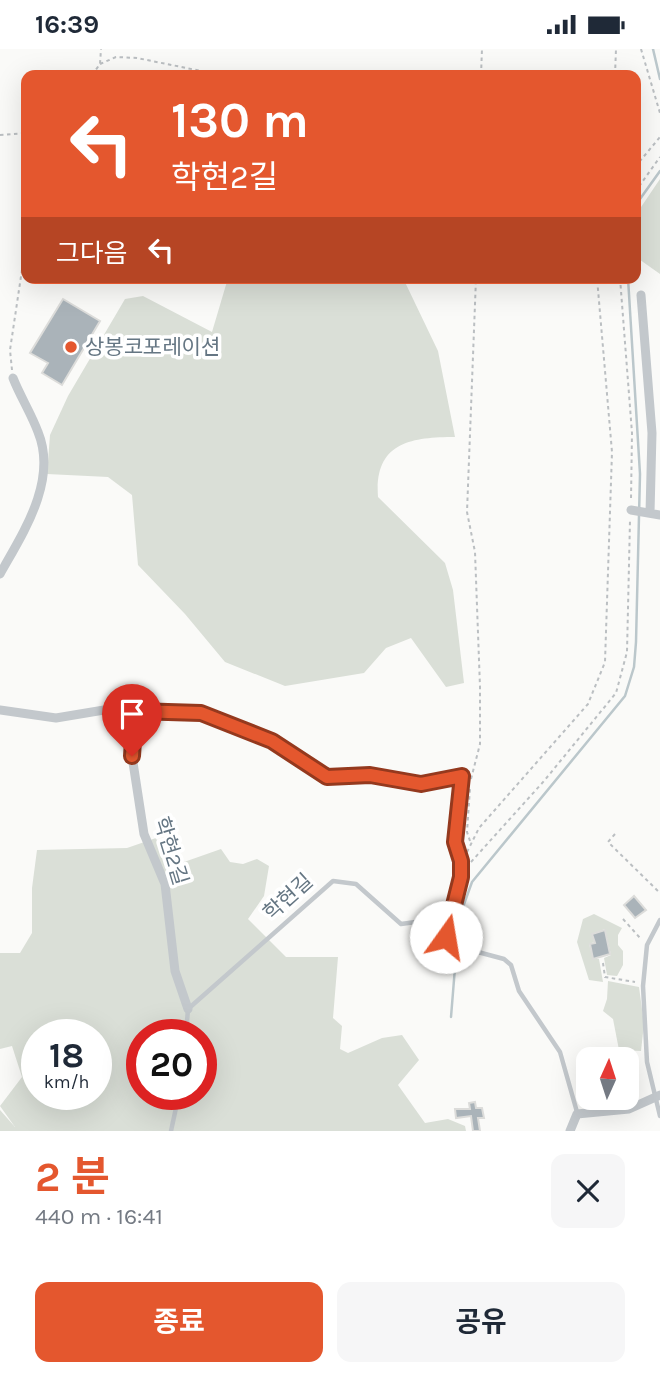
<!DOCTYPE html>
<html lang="ko">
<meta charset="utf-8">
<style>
:root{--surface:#fff;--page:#f6f6f7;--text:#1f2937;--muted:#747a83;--accent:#e4572e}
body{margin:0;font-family:Karla,"Noto Sans KR",sans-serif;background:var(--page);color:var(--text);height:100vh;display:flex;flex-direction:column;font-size:26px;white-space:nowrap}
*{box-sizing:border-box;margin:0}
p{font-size:23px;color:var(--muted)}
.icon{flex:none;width:38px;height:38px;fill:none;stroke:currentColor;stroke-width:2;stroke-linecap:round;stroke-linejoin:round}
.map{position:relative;height:1082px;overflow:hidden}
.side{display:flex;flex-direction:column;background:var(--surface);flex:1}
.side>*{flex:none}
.banner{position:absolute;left:21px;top:21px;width:620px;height:214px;border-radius:14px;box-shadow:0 7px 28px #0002;background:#e4572e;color:#fff;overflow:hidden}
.needle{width:46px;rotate:3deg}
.buttons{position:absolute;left:576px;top:998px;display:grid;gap:14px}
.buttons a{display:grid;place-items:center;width:63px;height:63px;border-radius:14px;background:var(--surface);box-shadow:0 7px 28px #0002;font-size:35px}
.speed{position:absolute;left:21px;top:970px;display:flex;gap:14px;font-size:35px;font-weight:700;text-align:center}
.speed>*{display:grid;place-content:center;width:91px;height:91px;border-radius:50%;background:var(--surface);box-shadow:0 7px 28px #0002;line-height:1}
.speed small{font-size:18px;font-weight:400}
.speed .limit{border:10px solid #d22;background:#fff;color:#111}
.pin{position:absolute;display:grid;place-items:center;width:60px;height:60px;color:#fff;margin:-72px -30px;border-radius:50% 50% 50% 0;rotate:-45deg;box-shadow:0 0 7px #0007}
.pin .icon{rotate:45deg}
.me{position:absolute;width:77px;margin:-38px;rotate:13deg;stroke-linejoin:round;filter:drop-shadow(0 0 5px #0008)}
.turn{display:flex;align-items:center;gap:24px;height:147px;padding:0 35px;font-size:32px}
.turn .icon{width:91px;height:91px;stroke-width:2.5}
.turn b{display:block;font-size:49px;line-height:60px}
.then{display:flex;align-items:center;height:66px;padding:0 35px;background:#0003;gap:14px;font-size:26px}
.round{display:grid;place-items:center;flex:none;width:74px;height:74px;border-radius:14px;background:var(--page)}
.head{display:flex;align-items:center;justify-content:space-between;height:119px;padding:0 35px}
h1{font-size:42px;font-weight:700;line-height:52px;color:var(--accent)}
.button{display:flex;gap:14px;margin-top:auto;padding:14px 35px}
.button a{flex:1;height:80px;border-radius:14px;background:var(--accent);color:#fff;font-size:28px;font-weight:700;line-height:80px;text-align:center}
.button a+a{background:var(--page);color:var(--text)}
.status{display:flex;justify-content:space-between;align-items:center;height:49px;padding:0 35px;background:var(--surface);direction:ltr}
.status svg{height:19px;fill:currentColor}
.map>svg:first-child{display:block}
.green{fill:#dadfd7;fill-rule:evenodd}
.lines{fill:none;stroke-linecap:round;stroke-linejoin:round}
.stream{stroke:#bbc7cb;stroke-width:2.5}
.building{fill:#aab3b9;stroke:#dcdcda;stroke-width:2}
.path{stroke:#bbbfc2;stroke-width:2;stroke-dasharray:3.5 3.5;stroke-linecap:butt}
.lane{stroke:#c3c8cc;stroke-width:4.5}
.street{stroke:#c3c8cc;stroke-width:9}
.route-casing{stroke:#94391e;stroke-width:18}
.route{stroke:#e4572e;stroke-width:12}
.poi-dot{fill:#e4572e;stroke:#fff;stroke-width:2.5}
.labels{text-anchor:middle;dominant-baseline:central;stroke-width:7;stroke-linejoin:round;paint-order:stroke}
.poi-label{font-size:21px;fill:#657683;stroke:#fff;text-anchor:start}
.street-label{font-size:21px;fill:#657683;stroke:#fff}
</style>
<div class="status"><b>16:39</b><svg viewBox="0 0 49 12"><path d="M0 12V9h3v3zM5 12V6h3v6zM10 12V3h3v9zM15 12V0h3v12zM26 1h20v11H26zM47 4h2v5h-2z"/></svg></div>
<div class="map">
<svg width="660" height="1082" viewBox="0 0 660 1082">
<rect width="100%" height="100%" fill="#fafaf8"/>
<path class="green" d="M 660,130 L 660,225 L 636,208 L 639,161 Z
M 228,229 L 403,229 L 438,302 L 455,388 C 410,388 374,394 378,448 L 445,514 L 453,541 L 464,634 L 446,638 L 411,589 L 386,599 L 364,624 L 285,637 L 225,613 L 185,565 L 138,516 L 132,446 L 108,428 L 47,425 L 50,386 L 68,347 L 125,250 L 143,247 L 212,283 Z
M 156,789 L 167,819 L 221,800 L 230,813 L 243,815 L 257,810 L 269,817 L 264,847 L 248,870 L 286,908 L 338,908 L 333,969 L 342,977 L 340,1000 L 348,1004 L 382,989 L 402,986 L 419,1011 L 398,1036 L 425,1074 L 448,1070 L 465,1077 L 466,1082 L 0,1082 L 0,1061 L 15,1078 L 0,1057 L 22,1028 L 12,997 L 0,1000 L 0,904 L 20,904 L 32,884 L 32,839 L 37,801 L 127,799 ZM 37,985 L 96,985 L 96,1045 L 37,1045 ZM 142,985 L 201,985 L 201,1045 L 142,1045 Z
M 594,865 L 622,879 L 618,886 L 618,896 L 623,902 L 623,916 L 617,927 L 607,926 L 604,909 L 611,906 L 605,880 L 592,885 L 594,893 L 589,895 L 593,910 L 599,910 L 603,933 L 589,931 L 577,893 L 583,870 Z
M 608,932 L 639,938 L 644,975 L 641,1002 L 619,1001 L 613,970 L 603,962 L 607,950 Z"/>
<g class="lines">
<path class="stream" d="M 653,0 L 660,30
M 635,157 L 660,122
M 451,968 L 459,869 L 472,833 L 625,647 L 634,618 L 636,593 L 640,425 L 628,229"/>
</g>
<path class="building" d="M 63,250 L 100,272 L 62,336 L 42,324 L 48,314 L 30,304 Z
M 634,847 L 646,861 L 635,869 L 624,856 Z
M 605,881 L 610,905 L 593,910 L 590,895 L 595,894 L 592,885 Z
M 475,1053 L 476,1059 L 482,1059 L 484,1069 L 478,1069 L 480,1082 L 473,1082 L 471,1067 L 456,1069 L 455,1060 L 470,1060 L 469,1054 Z"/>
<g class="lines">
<path class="path" d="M 641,0 L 660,64
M 100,15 L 116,8 L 137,9 L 221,26
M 92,26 L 100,15 L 101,0
M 481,26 L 482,0
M 615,26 L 616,0
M 0,86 L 26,84
M 635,118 L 660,88
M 635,143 L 660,108
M 620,229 L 632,384 L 631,451
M 12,321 L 10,301 L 26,194
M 471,730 L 480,695 L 480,638 L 475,503 L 467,463 L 476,229
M 615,785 L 608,793 L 660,844
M 470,792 L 467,783 L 470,739
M 467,803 L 479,779 L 588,655 L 605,613 L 612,403 L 597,229
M 471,813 L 544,732 L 616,644 L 627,603 L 630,471
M 623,870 L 641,890
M 603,914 L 605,928 L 635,933"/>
<path class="lane" d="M 660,871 L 647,896 L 643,937 L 647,1013 L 660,1067
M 186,985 L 188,960 L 333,832 L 356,835 L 401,875 L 430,871 L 447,876 L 448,895 L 504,910 L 511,916 L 519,942 L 560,1003 L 577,1063
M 171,1082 L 179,1045"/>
<path class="street" d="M 641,246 L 652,384 L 650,464
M 631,461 L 660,466
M 0,525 C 23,484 58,432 38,383 C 31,364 20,347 13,329
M 0,661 L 56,669 L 116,659 L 201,664 L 272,692 L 327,728 L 370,726 L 421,735 L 462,727 L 455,793 L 461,812 L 461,828 L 447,876
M 135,662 L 132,707 L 144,785 L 165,835 L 175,922 L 188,960
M 570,1082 L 577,1065 L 629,1060 L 660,1046"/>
</g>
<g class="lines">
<defs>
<path id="route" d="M 132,707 L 135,662 L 201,664 L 272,692 L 327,728 L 370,726 L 421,735 L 462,727 L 455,793 L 461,812 L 461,828 L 446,888"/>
</defs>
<use href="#route" class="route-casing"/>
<use href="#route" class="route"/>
</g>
<circle class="poi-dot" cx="71" cy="298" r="7"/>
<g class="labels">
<g class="poi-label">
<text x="85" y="298">상봉코포레이션</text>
</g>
<g class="street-label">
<text transform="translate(171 802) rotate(73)">학현2길</text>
<text transform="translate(288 848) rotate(-42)">학현길</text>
</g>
</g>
</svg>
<div class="buttons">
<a><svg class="needle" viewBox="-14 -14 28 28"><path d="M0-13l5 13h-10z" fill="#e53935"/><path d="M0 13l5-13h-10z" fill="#747a83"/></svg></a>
</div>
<div class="speed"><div>18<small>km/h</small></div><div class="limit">20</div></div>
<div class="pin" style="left:132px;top:707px;background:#d93025"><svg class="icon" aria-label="arrive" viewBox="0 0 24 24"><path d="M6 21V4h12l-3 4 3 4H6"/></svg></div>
<svg class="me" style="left:446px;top:888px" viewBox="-20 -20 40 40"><circle r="19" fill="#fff"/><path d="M0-13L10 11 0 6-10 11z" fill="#e4572e"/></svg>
<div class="banner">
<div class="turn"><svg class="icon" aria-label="left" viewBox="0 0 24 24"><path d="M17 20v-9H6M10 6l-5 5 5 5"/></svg><div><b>130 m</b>학현2길</div></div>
<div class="then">그다음<svg class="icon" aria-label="left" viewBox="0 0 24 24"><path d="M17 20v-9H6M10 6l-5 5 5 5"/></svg></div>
</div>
</div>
<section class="side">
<div class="head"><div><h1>2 분</h1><p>440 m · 16:41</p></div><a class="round"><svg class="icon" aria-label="close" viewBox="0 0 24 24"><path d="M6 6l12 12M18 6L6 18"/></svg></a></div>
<div class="button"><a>종료</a><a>공유</a></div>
</section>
